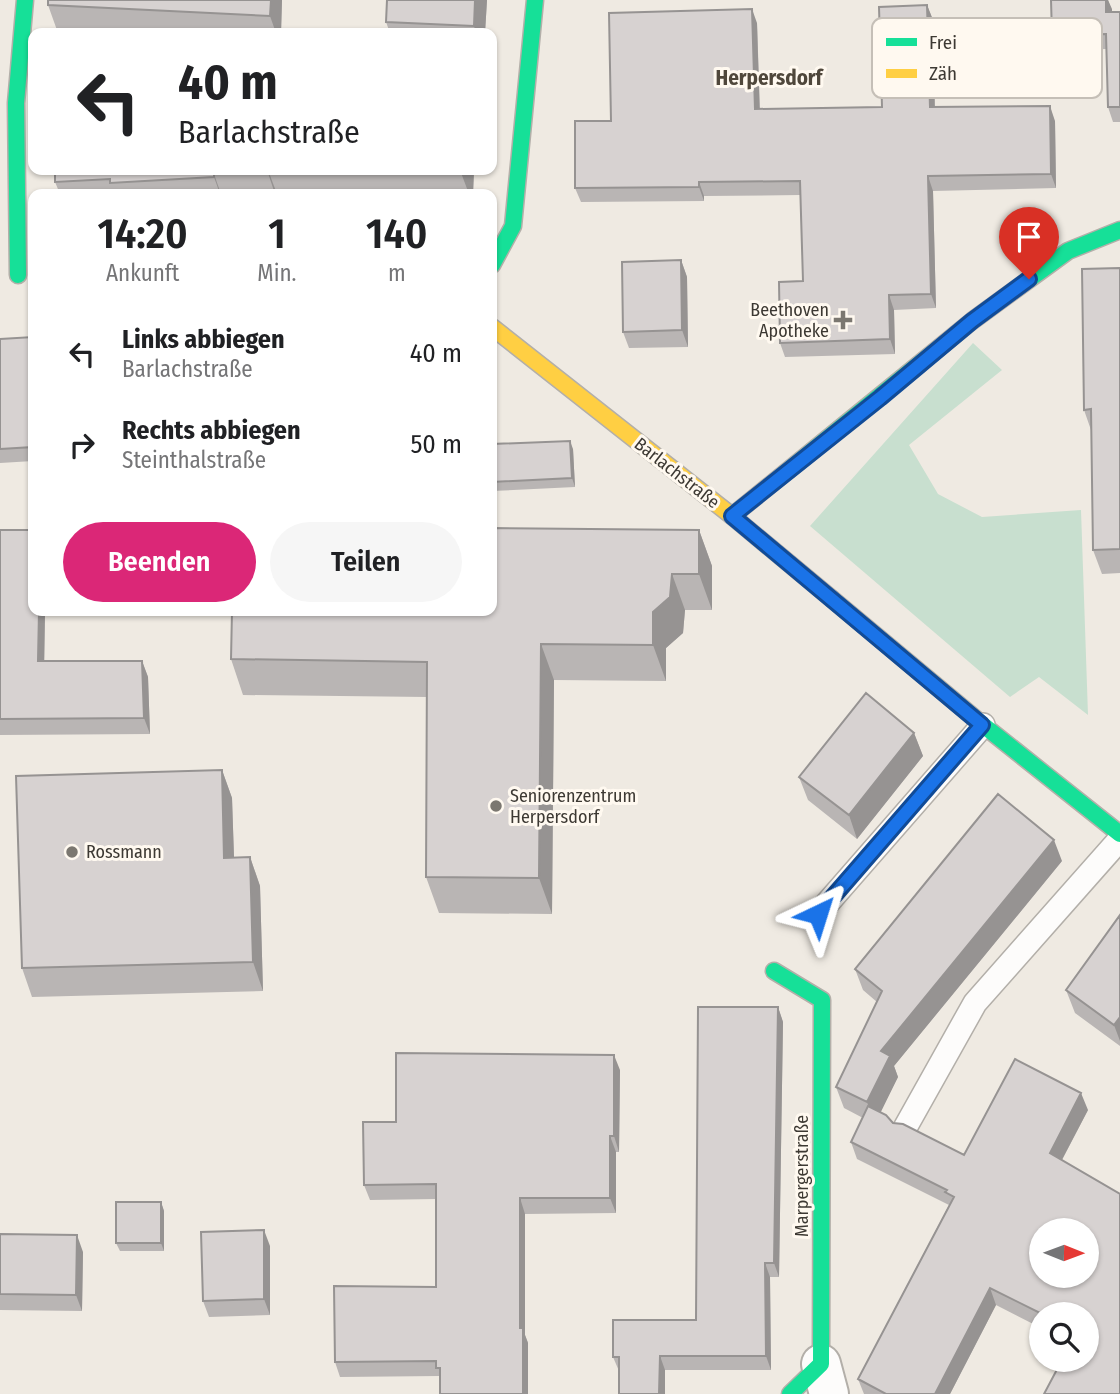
<!DOCTYPE html>
<html lang="de">
<meta charset="utf-8">
<style>
:root{--surface:#fff;--page:#f6f6f6;--text:#202124;--muted:#757577;--accent:#db2777}
body{margin:0;font-family:"Fira Sans Condensed",sans-serif;background:var(--page);color:var(--text);height:100vh;display:flex;flex-direction:column;font-size:26px;white-space:nowrap}
*{box-sizing:border-box;margin:0}
p{font-size:23px;color:var(--muted)}
.icon{flex:none;width:38px;height:38px;fill:none;stroke:currentColor;stroke-width:2;stroke-linecap:round;stroke-linejoin:round}
.map{position:relative;flex:1;overflow:hidden}
.panel{position:absolute;left:28px;top:189px;width:469px;height:427px;display:flex;flex-direction:column;background:var(--surface);border-radius:14px;box-shadow:0 2px 5px #0004}
.panel>*{flex:none}
.banner{position:absolute;left:28px;top:28px;width:469px;height:147px;border-radius:14px;box-shadow:0 2px 5px #0004;background:#fff;color:var(--text);overflow:hidden}
.needle{width:46px;rotate:91deg}
.controls{position:absolute;left:1029px;top:1218px;display:grid;gap:14px}
.controls a{display:grid;place-items:center;width:70px;height:70px;border-radius:50%;background:var(--surface);box-shadow:0 2px 5px #0004;font-size:35px}
.pin{position:absolute;display:grid;place-items:center;width:60px;height:60px;color:#fff;margin:-72px -30px;border-radius:50% 50% 50% 0;rotate:-45deg;box-shadow:0 0 7px #0007}
.pin .icon{rotate:45deg}
.me{position:absolute;width:77px;margin:-38px;rotate:41deg;stroke-linejoin:round;filter:drop-shadow(0 0 5px #0008)}
.turn{display:flex;align-items:center;gap:24px;height:147px;padding:0 35px;font-size:32px}
.turn .icon{width:91px;height:91px;stroke-width:2.5}
.turn b{display:block;font-size:49px;line-height:60px}
.eta{display:flex;justify-content:space-evenly;align-items:center;height:119px;text-align:center}
.eta b{font-size:42px;font-weight:600;line-height:49px}
.cta{display:flex;gap:14px;margin-top:auto;padding:14px 35px}
.cta a{flex:1;height:80px;border-radius:42px;background:var(--accent);color:#fff;font-size:28px;font-weight:600;line-height:80px;text-align:center}
.cta a+a{background:var(--page);color:var(--text)}
ul{padding:0;list-style:none}
li{display:flex;align-items:center;gap:21px;height:91px;padding:0 35px}
li div{flex:1}
li b{display:block;font-size:26px}
li em{font-style:normal}
.map>svg:first-child{display:block}
.green{fill:#c8dfcf}
.lines{fill:none;stroke-linecap:round;stroke-linejoin:round}
.lane-casing{stroke:#b3afa9;stroke-width:26}
.street-casing{stroke:#b3afa9;stroke-width:42}
.fast-casing{stroke:#b3afa9;stroke-width:19}
.slow-casing{stroke:#b3afa9;stroke-width:19}
.lane{stroke:#fdfcfb;stroke-width:23}
.street{stroke:#fdfcfb;stroke-width:38}
.fast{stroke:#16e098;stroke-width:16}
.slow{stroke:#ffcf43;stroke-width:16}
.wall{fill:#b9b5b4}
.shaded-wall{fill:#969392}
.building{fill:#d7d2d1;stroke:#969392;stroke-width:2;fill-rule:evenodd}
.route-casing{stroke:#114b97;stroke-width:18}
.route{stroke:#1a73e8;stroke-width:12}
.poi-dot{fill:#7b7770;stroke:#fff9f0;stroke-width:2.5}
.labels{text-anchor:middle;dominant-baseline:central;stroke-width:6;stroke-linejoin:round;paint-order:stroke}
.poi-label{font-size:18px;fill:#3d3933;stroke:#fff9f0;text-anchor:start}
.street-label{font-size:18px;fill:#3d3933;stroke:#fff9f0}
.quarter-label{font-size:21px;font-weight:bold;fill:#4f473b;stroke:#fff9f0}
.key{fill:#fff9f0;stroke:#c5bfb7;stroke-width:2}
.key-label{font-size:19px;fill:#3d3933}
</style>
<div class="map">
<svg width="1120" height="1394" viewBox="0 0 1120 1394">
<rect width="100%" height="100%" fill="#efeae2"/>
<path class="green" d="M 973,343 L 1002,370 L 909,445 L 938,494 L 982,517 L 1081,510 L 1088,715 L 1039,677 L 1010,697 L 810,526 Z"/>
<g class="lines">
<defs>
<path id="lane" d="M 818,914 L 983,725
M 905,1128 L 975,1003 L 1120,839"/>
<path id="street" d="M 821,1364 L 829,1394"/>
<path id="fast" d="M 492,265 L 513,226 L 535,0
M 18,275 L 16,103 L 25,0
M 732,516 L 972,321 L 1068,251 L 1120,230
M 832,599 L 983,725 L 1120,834
M 774,971 L 822,1000 L 821,1364 L 790,1394"/>
<path id="slow" d="M 492,327 L 732,516 L 832,599"/>
</defs>
<use href="#lane" class="lane-casing"/>
<use href="#street" class="street-casing"/>
<use href="#fast" class="fast-casing"/>
<use href="#slow" class="slow-casing"/>
<use href="#lane" class="lane"/>
<use href="#street" class="street"/>
<use href="#fast" class="fast"/>
<use href="#slow" class="slow"/>
</g>
<path class="wall" d="M 282,0 L 281,33 L 58,33 L 48,5 Z
M 487,0 L 485,33 L 390,33 L 386,22 Z
M 1051,0 L 1108,0 L 1112,12 L 1120,12 L 1120,122 L 1113,122 L 1108,107 L 1106,49 L 1057,50 L 1052,35 Z
M 927,5 L 933,20 L 935,107 L 1055,121 L 1056,188 L 933,191 L 936,308 L 894,310 L 895,354 L 785,357 L 780,343 L 803,281 L 800,195 L 704,196 L 704,201 L 581,202 L 575,188 L 611,121 L 757,23 L 760,109 L 882,107 Z
M 55,170 L 474,170 L 473,194 L 60,194 L 55,182 Z
M 681,260 L 687,277 L 688,347 L 629,348 L 623,332 Z
M 1120,268 L 1120,573 L 1102,574 L 1093,550 L 1091,430 L 1084,410 Z
M 33,337 L 33,461 L 0,463 L 0,339 Z
M 492,444 L 573,449 L 575,487 L 492,491 Z
M 0,530 L 45,611 L 44,661 L 142,661 L 148,677 L 150,734 L 0,735 Z
M 699,530 L 712,566 L 712,610 L 685,610 L 683,633 L 666,648 L 666,681 L 554,680 L 552,914 L 439,913 L 426,877 L 427,697 L 243,695 L 231,659 Z
M 914,733 L 923,756 L 857,839 L 808,800 L 799,777 Z
M 222,770 L 232,798 L 234,858 L 250,857 L 260,886 L 263,991 L 32,997 L 22,968 Z
M 1062,861 L 894,1066 L 898,1077 L 880,1112 L 893,1123 L 964,1155 L 1088,1110 L 1062,1160 L 1087,1314 L 1041,1314 L 1041,1328 L 996,1305 L 950,1394 L 864,1394 L 858,1379 L 949,1205 L 857,1159 L 851,1142 L 863,1118 L 844,1108 L 836,1087 L 877,1002 L 863,990 L 855,969 Z
M 1120,915 L 1120,1046 L 1075,1013 L 1066,990 Z
M 778,1007 L 783,1022 L 779,1277 L 770,1277 L 771,1370 L 665,1370 L 665,1394 L 619,1394 L 619,1371 L 613,1357 L 696,1320 Z
M 620,1070 L 619,1152 L 616,1152 L 616,1213 L 525,1214 L 525,1335 L 528,1343 L 439,1376 L 340,1377 L 335,1362 L 436,1287 L 436,1199 L 370,1200 L 364,1185 L 396,1122 Z
M 161,1202 L 164,1211 L 164,1251 L 120,1251 L 116,1243 Z
M 0,1234 L 83,1252 L 82,1311 L 0,1310 Z
M 270,1246 L 270,1315 L 209,1317 L 203,1301 Z"/>
<path class="shaded-wall" d="M 271,0 L 282,0 L 281,33 L 276,33 L 270,16 Z
M 475,0 L 487,0 L 485,33 L 476,33 L 474,26 Z
M 1106,0 L 1108,0 L 1112,9 L 1112,27 L 1106,12 Z
M 927,5 L 933,20 L 935,122 L 930,107 Z
M 752,9 L 757,23 L 760,123 L 755,109 Z
M 1050,106 L 1055,121 L 1056,188 L 1051,174 Z
M 267,170 L 268,170 L 277,194 L 275,194 Z
M 460,170 L 474,170 L 473,194 L 469,194 Z
M 214,174 L 221,194 L 220,194 L 214,177 Z
M 928,176 L 933,191 L 936,308 L 931,294 Z
M 699,182 L 704,196 L 704,201 L 699,187 Z
M 681,260 L 687,277 L 688,347 L 682,330 Z
M 889,295 L 894,310 L 895,354 L 890,339 Z
M 570,441 L 573,449 L 575,487 L 572,478 Z
M 699,530 L 712,566 L 712,610 L 699,574 Z
M 672,574 L 685,610 L 683,633 L 666,648 L 666,681 L 653,645 L 653,612 Z
M 39,611 L 45,611 L 44,677 L 38,661 Z
M 541,644 L 554,680 L 552,914 L 539,878 Z
M 142,661 L 148,677 L 150,734 L 144,718 Z
M 914,733 L 923,756 L 857,839 L 849,815 Z
M 222,770 L 232,798 L 235,887 L 224,858 Z
M 1054,840 L 1062,861 L 894,1066 L 898,1077 L 875,1124 L 867,1102 L 881,1051 Z
M 250,857 L 260,886 L 263,991 L 253,962 Z
M 778,1007 L 783,1022 L 779,1277 L 774,1263 Z
M 1120,1017 L 1120,1041 L 1114,1025 Z
M 614,1055 L 620,1070 L 619,1152 L 614,1136 Z
M 1081,1093 L 1088,1110 L 1056,1171 L 1050,1153 Z
M 610,1136 L 616,1152 L 616,1213 L 610,1198 Z
M 520,1198 L 525,1214 L 525,1335 L 528,1343 L 528,1394 L 523,1394 L 520,1328 Z
M 161,1202 L 164,1211 L 164,1251 L 161,1243 Z
M 264,1230 L 270,1246 L 270,1315 L 264,1299 Z
M 77,1235 L 83,1252 L 82,1311 L 76,1295 Z
M 765,1263 L 770,1277 L 771,1370 L 766,1356 Z
M 990,1288 L 996,1305 L 950,1394 L 935,1394 Z
M 660,1356 L 665,1370 L 665,1394 L 659,1394 Z"/>
<path class="building" d="M 48,0 L 271,0 L 270,16 L 48,5 Z
M 387,0 L 475,0 L 474,26 L 386,22 Z
M 1051,0 L 1106,0 L 1106,12 L 1120,12 L 1120,107 L 1108,107 L 1106,34 L 1052,35 Z
M 927,5 L 930,107 L 1050,106 L 1051,174 L 928,176 L 931,294 L 889,295 L 890,339 L 780,343 L 779,282 L 803,281 L 800,181 L 699,182 L 699,187 L 575,188 L 575,121 L 611,121 L 609,13 L 752,9 L 755,109 L 882,107 L 879,7 Z
M 55,170 L 267,170 L 267,171 L 214,174 L 214,177 L 110,183 L 110,179 L 55,182 Z
M 681,260 L 682,330 L 623,332 L 622,262 Z
M 1120,268 L 1120,549 L 1093,550 L 1091,409 L 1084,410 L 1082,269 Z
M 33,337 L 33,447 L 0,449 L 0,339 Z
M 570,441 L 572,478 L 492,482 L 492,444 Z
M 492,528 L 699,530 L 699,574 L 672,574 L 670,597 L 653,612 L 653,645 L 541,644 L 539,878 L 426,877 L 427,662 L 231,659 L 232,611 L 492,611 Z
M 0,530 L 33,530 L 33,611 L 39,611 L 38,661 L 142,661 L 144,718 L 0,719 Z
M 866,693 L 914,733 L 849,815 L 799,777 Z
M 222,770 L 224,858 L 250,857 L 253,962 L 22,968 L 16,776 Z
M 998,794 L 1054,840 L 881,1051 L 890,1056 L 867,1102 L 836,1087 L 882,991 L 855,969 Z
M 1120,915 L 1120,1017 L 1114,1025 L 1066,990 Z
M 698,1007 L 778,1007 L 774,1263 L 765,1263 L 766,1356 L 660,1356 L 659,1394 L 619,1394 L 619,1357 L 613,1357 L 613,1320 L 696,1320 Z
M 396,1053 L 614,1055 L 614,1136 L 610,1136 L 610,1198 L 520,1198 L 520,1328 L 523,1328 L 523,1394 L 440,1394 L 440,1368 L 436,1368 L 436,1361 L 335,1362 L 334,1286 L 436,1287 L 436,1184 L 364,1185 L 363,1122 L 396,1122 Z
M 1015,1059 L 1081,1093 L 1050,1153 L 1120,1194 L 1120,1394 L 1044,1394 L 1062,1360 L 1087,1360 L 1087,1314 L 1042,1314 L 990,1288 L 935,1394 L 886,1394 L 858,1379 L 954,1197 L 945,1192 L 947,1190 L 851,1142 L 868,1106 L 886,1115 L 893,1123 L 903,1124 L 964,1155 ZM 1041,1230 L 1087,1230 L 1087,1276 L 1041,1276 Z
M 116,1202 L 161,1202 L 161,1243 L 116,1243 Z
M 264,1230 L 264,1299 L 203,1301 L 201,1232 Z
M 0,1234 L 77,1235 L 76,1295 L 0,1294 Z"/>
<g class="lines">
<defs>
<path id="route" d="M 818,914 L 982,725 L 732,516 L 880,398 L 972,321 L 1029,279"/>
</defs>
<use href="#route" class="route-casing"/>
<use href="#route" class="route"/>
</g>
<g class="poi-dot">
<path d="M839.5 309.5h7v7h7v7h-7v7h-7v-7h-7v-7h7z"/>
<circle cx="496" cy="806" r="7"/>
<circle cx="72" cy="852" r="7"/>
</g>
<g class="labels">
<g class="poi-label">
<text x="829" y="310" text-anchor="end">Beethoven<tspan x="829" dy="21">Apotheke</tspan></text>
<text x="510" y="796">Seniorenzentrum<tspan x="510" dy="21">Herpersdorf</tspan></text>
<text x="86" y="852">Rossmann</text>
</g>
<g class="street-label">
<text transform="translate(677 473) rotate(38)">Barlachstraße</text>
<text transform="translate(802 1176) rotate(-90)">Marpergerstraße</text>
</g>
<g class="quarter-label">
<text x="769" y="78">Herpersdorf</text>
</g>
</g>
<rect x="872" y="18" width="230" height="80" rx="10" class="key"/>
<rect x="886" y="38" width="31" height="8" fill="#16e098"/>
<rect x="886" y="69" width="31" height="9" fill="#ffcf43"/>
<g class="key-label">
<text x="929" y="49">Frei</text>
<text x="929" y="80">Zäh</text>
</g>
</svg>
<div class="controls">
<a><svg class="needle" viewBox="-14 -14 28 28"><path d="M0-13l5 13h-10z" fill="#e53935"/><path d="M0 13l5-13h-10z" fill="#757577"/></svg></a>
<a><svg class="icon" aria-label="search" viewBox="0 0 24 24"><circle cx="10" cy="10" r="6"/><path d="M15 15l6 6"/></svg></a>
</div>
<div class="pin" style="left:1029px;top:279px;background:#d93025"><svg class="icon" aria-label="arrive" viewBox="0 0 24 24"><path d="M6 21V4h12l-3 4 3 4H6"/></svg></div>
<svg class="me" style="left:818px;top:914px" viewBox="-20 -20 40 40"><path d="M0-17L14 15 0 8-14 15z" fill="#1a73e8" stroke="#fff" stroke-width="4"/></svg>
<div class="banner">
<div class="turn"><svg class="icon" aria-label="left" viewBox="0 0 24 24"><path d="M17 20v-9H6M10 6l-5 5 5 5"/></svg><div><b>40 m</b>Barlachstraße</div></div>
</div>
<section class="panel">
<div class="eta">
<div><b>14:20</b><p>Ankunft</p></div>
<div><b>1</b><p>Min.</p></div>
<div><b>140</b><p>m</p></div>
</div>
<ul>
<li><svg class="icon" aria-label="left" viewBox="0 0 24 24"><path d="M17 20v-9H6M10 6l-5 5 5 5"/></svg><div><b>Links abbiegen</b><p>Barlachstraße</p></div><em>40 m</em></li>
<li><svg class="icon" aria-label="right" viewBox="0 0 24 24"><path d="M7 20v-9h11M14 6l5 5-5 5"/></svg><div><b>Rechts abbiegen</b><p>Steinthalstraße</p></div><em>50 m</em></li>
</ul>
<div class="cta"><a>Beenden</a><a>Teilen</a></div>
</section>
</div>
